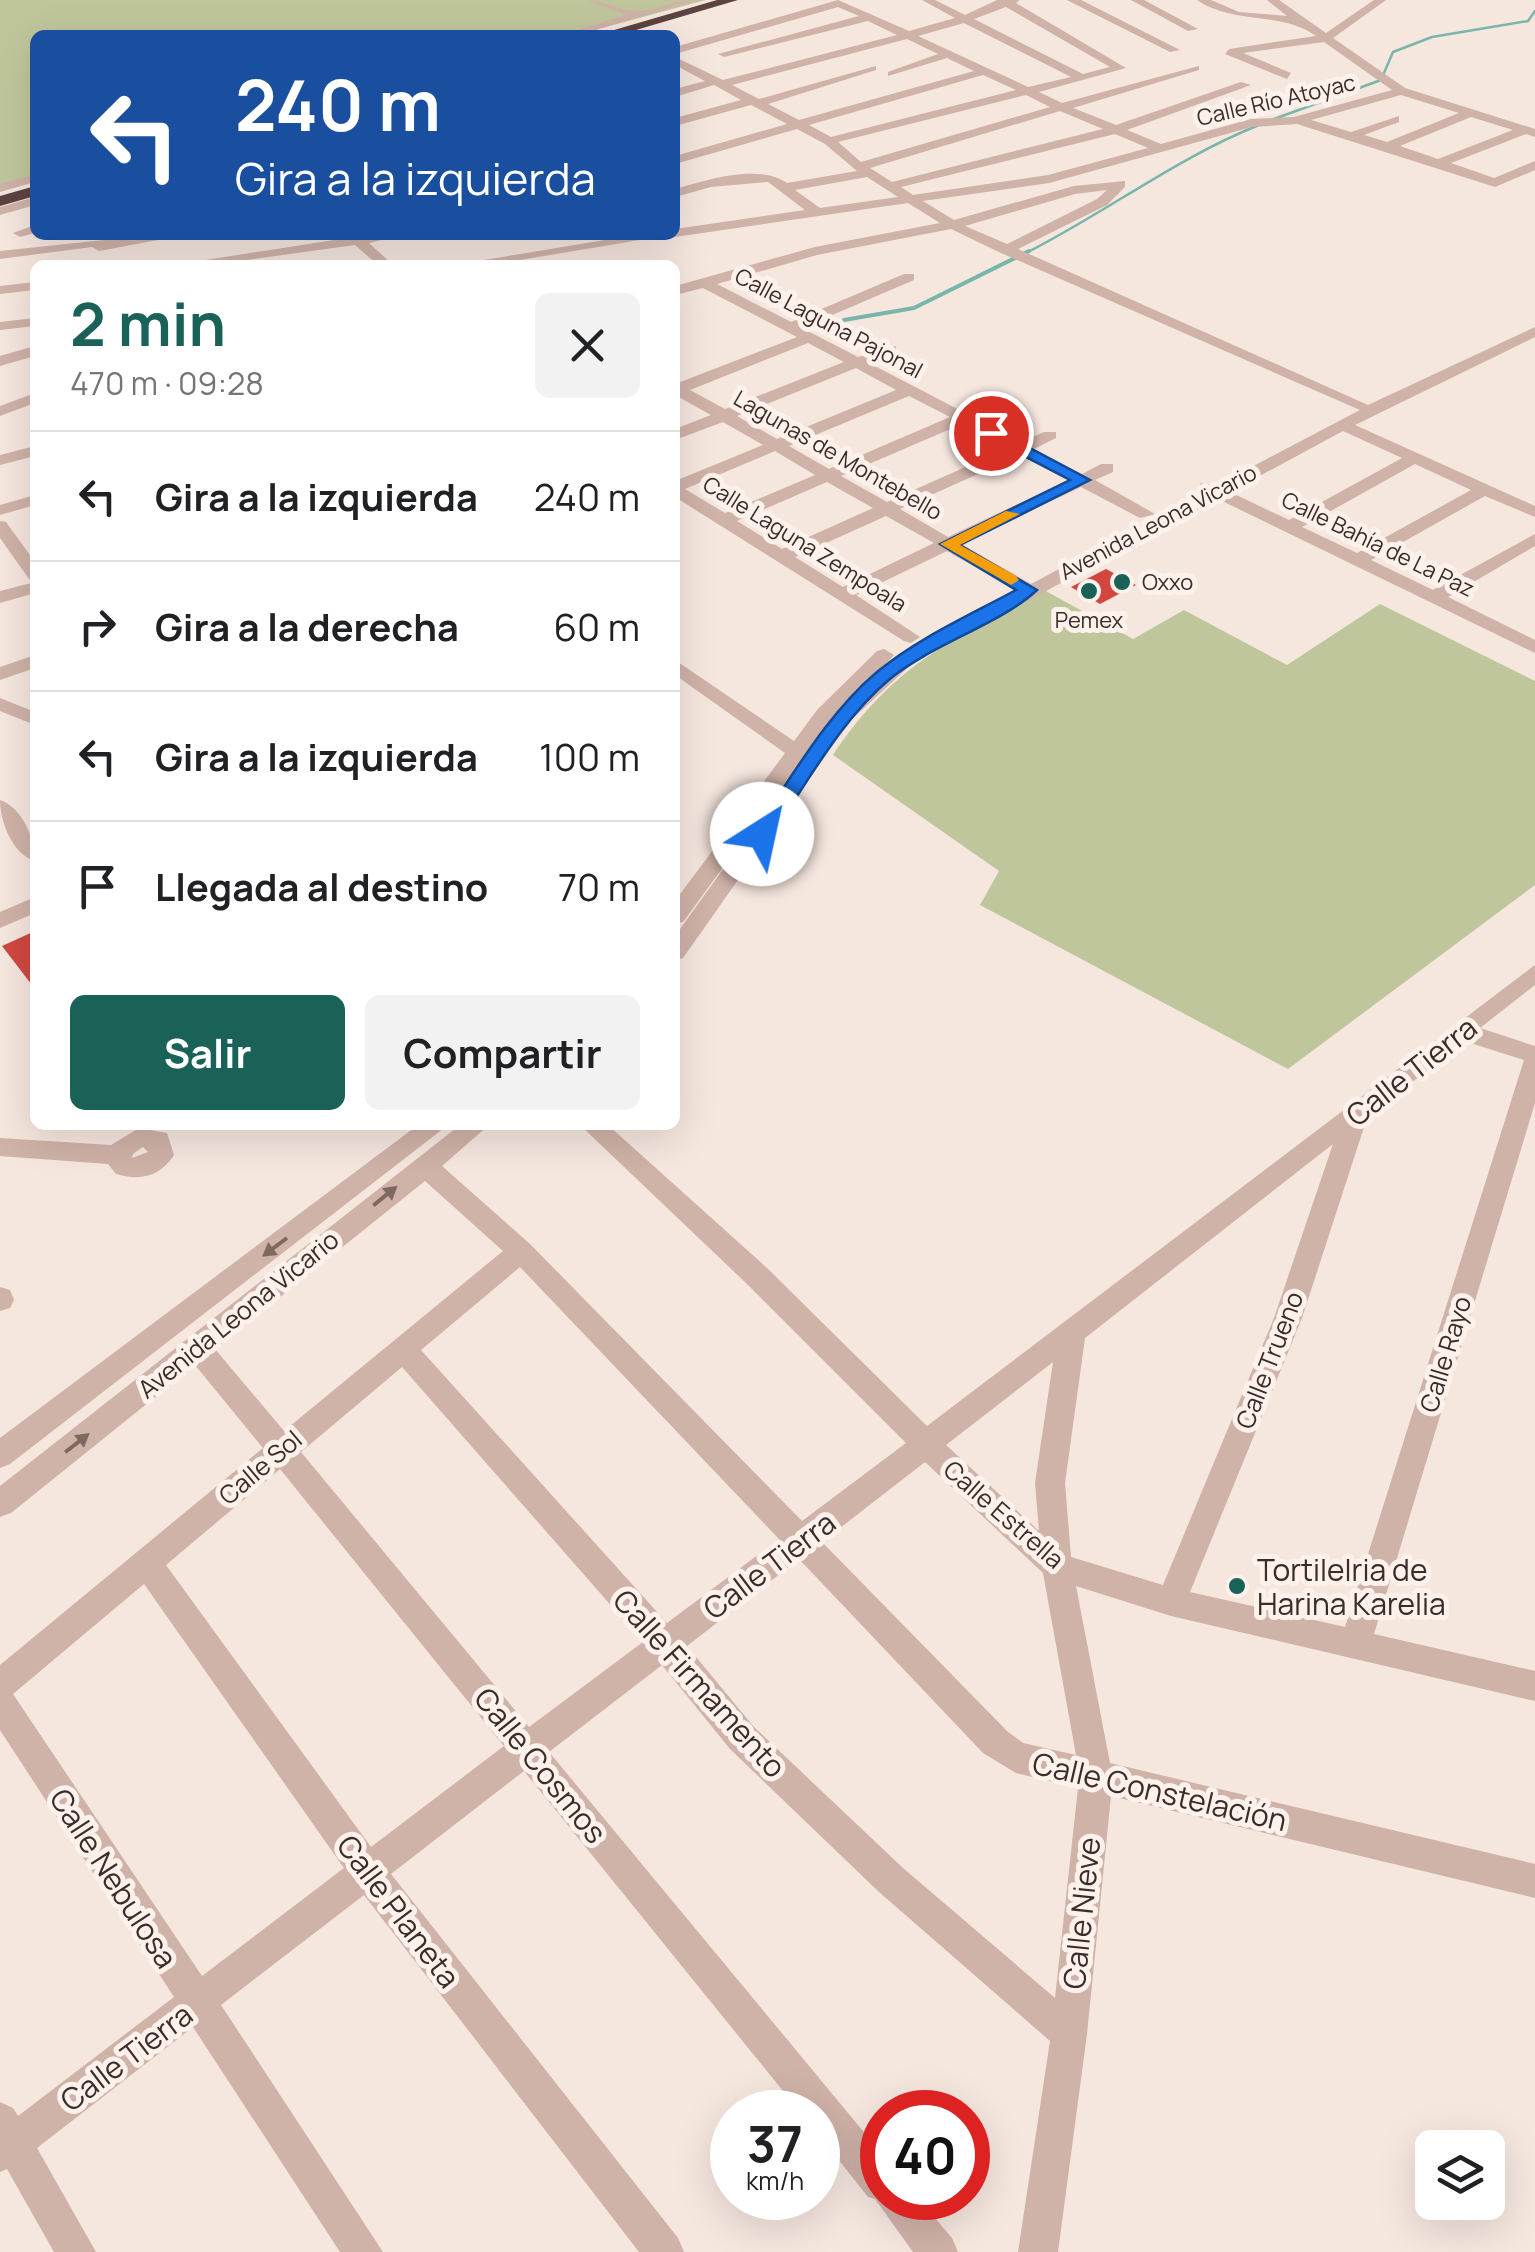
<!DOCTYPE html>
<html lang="es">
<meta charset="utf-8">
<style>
:root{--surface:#fff;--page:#f2f2f2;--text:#202124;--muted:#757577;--line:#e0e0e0;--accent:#1a6157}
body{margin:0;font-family:Manrope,sans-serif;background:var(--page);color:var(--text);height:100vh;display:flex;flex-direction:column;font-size:38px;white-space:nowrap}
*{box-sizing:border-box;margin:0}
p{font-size:32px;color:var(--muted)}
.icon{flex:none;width:55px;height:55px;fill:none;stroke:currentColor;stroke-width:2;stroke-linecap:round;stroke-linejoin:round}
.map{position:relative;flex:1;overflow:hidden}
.details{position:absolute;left:30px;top:260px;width:650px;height:870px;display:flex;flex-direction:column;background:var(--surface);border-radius:15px;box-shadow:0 10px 40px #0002}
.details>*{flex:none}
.hud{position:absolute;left:30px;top:30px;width:650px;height:210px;border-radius:15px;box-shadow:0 10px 40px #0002;background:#1a4fa0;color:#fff;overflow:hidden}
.tools{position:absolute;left:1415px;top:2130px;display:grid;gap:20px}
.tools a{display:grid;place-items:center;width:90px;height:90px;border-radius:15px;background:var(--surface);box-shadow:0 10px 40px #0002;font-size:50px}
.speed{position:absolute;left:710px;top:2090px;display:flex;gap:20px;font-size:50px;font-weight:700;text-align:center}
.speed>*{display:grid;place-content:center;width:130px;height:130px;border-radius:50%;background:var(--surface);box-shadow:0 10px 40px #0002;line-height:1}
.speed small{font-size:25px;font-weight:400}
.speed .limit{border:15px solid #d22;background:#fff;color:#111}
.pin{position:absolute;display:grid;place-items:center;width:85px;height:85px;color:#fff;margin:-42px;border:5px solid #fff;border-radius:50%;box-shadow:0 2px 10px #0007}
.me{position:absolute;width:110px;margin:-55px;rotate:35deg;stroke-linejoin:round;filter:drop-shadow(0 0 8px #0008)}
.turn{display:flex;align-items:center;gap:35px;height:210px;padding:0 40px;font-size:45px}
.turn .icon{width:130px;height:130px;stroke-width:2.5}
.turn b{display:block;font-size:70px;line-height:85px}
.round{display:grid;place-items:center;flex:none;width:105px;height:105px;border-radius:15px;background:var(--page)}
.summary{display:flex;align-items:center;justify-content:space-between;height:170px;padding:0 40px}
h1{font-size:60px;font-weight:700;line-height:75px;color:var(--accent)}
.action{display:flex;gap:20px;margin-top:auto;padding:20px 40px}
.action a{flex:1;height:115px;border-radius:15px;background:var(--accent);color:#fff;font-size:40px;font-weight:700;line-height:115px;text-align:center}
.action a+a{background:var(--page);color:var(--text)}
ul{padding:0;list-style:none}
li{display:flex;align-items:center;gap:30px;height:130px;padding:0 40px;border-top:2px solid var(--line)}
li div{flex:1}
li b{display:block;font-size:38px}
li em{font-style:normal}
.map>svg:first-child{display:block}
.green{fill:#c0c69c}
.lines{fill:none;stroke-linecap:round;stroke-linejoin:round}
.stream-far1{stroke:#7ab5ac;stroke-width:2.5}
.stream{stroke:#7ab5ac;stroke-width:4}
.building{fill:#d14740}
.minor{fill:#cfb2a8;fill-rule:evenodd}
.highway{fill:#5d433f;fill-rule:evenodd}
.oneway{fill:#7e6862}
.route{fill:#1a73e8;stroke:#114b97;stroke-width:2.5}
.slow{fill:#f59e0b}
.poi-dot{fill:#1a6157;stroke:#fcf1eb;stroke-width:4}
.labels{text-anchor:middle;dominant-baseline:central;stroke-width:10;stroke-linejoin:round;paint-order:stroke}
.far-street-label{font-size:22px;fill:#3b2b29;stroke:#fcf1eb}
.far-poi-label{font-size:22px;fill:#3b2b29;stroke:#fcf1eb;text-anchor:start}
.street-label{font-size:25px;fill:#3b2b29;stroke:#fcf1eb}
.near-street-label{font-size:30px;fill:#3b2b29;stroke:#fcf1eb}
.near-poi-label{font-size:30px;fill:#3b2b29;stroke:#fcf1eb;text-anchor:start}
</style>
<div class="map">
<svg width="1535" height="2252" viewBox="0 0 1535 2252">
<rect width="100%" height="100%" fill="#f5e6de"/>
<path class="green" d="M 0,0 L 706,0 L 576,35 L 35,35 L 35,181 L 0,190 Z
M 1044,590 L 1133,639 L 1184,610 L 1287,665 L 1380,604 L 1535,681 L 1535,885 L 1288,1069 L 980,905 L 999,871 L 833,755 C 895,663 951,641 1044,590 Z"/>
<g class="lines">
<path class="stream-far1" d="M 1274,119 L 1381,80 L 1393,52 L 1432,37 L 1528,21 L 1535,11
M 1024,254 C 1104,214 1176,158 1259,125"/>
<path class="stream" d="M 844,320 L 914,308 L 1029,251"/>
</g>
<path class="building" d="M 1106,569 L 1136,585 L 1100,604 L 1071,587 Z
M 35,931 L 35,989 L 2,946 Z"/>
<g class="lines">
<path class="minor" d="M 587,0 C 605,0 624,13 641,11 C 661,8 676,0 696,0 L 579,35 L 561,35 L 626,15 Z
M 838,0 L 909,31 L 955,18 L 922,0 L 935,0 L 965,15 L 997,0 L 1020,0 L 1016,3 L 1126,68 L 1039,92 L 1062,103 L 1199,66 L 1199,70 L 1073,108 L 1116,125 L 1241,82 L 1251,85 L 1127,130 L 1161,144 L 1251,119 L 1294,117 L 1392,90 L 1324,42 L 1243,53 L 1291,73 L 1287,79 L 1225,54 L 1229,49 L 1316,36 C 1281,11 1234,25 1197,0 L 1211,0 L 1239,12 L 1287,16 L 1267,0 L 1279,0 L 1326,33 L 1374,0 L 1386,0 L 1333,38 L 1405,88 L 1535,129 L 1535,137 L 1526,134 L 1451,163 L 1494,178 L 1535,161 L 1535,170 L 1495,187 L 1297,124 L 1252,127 L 1049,183 L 923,201 L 954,220 L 1074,186 L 1125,181 L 1125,187 L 1107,205 L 1018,249 L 1368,405 L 1535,327 L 1535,337 L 1355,425 L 1535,506 L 1535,517 L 1485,496 L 1371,560 L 1433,590 L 1535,534 L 1535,546 L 1448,597 L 1535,640 L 1535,653 L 1218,499 L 915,661 L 850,721 L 683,958 L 675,961 L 675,936 L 835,714 L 683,922 L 675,924 L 675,901 L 785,753 L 675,675 L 675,660 L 794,741 L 817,710 L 877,651 L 884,649 L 894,655 L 843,707 L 901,653 L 1017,591 L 947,551 L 856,595 L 920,637 L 911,643 L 904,641 L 675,497 L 675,481 L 763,445 L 723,422 L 675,440 L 675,429 L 711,415 L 675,395 L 675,384 L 797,337 L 703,288 L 675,295 L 675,286 L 815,247 L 940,223 L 908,203 L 675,237 L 670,235 L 490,265 L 454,265 L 635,235 L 675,235 L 675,229 L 805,210 L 768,182 L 711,187 L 675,197 L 675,189 C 706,180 759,163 787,183 L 857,171 L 825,144 L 797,129 L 675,164 L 675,156 L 787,124 L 751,105 L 675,126 L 675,118 L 741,100 L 714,85 L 675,97 L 675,89 L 705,81 L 675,65 L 675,57 L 723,80 L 897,35 L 868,21 L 724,57 L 718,54 L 859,16 L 838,7 L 675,54 L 675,47 ZM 1006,7 L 1110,67 L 1083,74 L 974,19 ZM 964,23 L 1071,77 L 1028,87 L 918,36 ZM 907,39 L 938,54 L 888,72 L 888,76 L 947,58 L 974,71 L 799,120 L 768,104 L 876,70 L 876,66 L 759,99 L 732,85 ZM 983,75 L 1016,90 L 831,137 L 809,125 ZM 1026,95 L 1050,107 L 861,162 L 838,142 ZM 1401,95 L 1459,113 L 1387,142 L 1364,135 L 1399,122 L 1399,116 L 1351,132 L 1311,120 ZM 1060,111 L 1103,129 L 892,182 L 870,168 ZM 1471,117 L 1513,130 L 1438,159 L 1400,146 ZM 1115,134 L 1148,148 L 1048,175 L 913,195 L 901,187 ZM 867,177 L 898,197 L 820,208 L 795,190 ZM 1107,190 L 1097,199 L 1007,244 L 965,226 L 1075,194 ZM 951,229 L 1001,253 L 1360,410 L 1217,485 L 1201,483 L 1199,487 L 1204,492 L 1031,584 L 961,544 L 1081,487 L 1140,518 L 1155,514 L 1095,480 L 1113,472 L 1113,464 L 1101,464 L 1082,474 L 1034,449 L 1056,438 L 1056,432 L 1044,432 L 1021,442 L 869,363 L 896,352 L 896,346 L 858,357 L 802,328 L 914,280 L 914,274 L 904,274 L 791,322 L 717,284 L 817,255 ZM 808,343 L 844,362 L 725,409 L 690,390 ZM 856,368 L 896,390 L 777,439 L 737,416 ZM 909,396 L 950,417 L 829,469 L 789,446 ZM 962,424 L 1008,448 L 887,502 L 841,476 ZM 1343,431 L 1402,458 L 1289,520 L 1230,492 ZM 775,451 L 815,475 L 725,513 L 685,489 ZM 1020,455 L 1068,480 L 948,537 L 900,509 ZM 1415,464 L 1471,490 L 1357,553 L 1302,527 ZM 827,482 L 873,508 L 782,549 L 737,521 ZM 886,516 L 934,543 L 843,587 L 795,557 Z
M 1067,0 L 1081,0 L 1180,50 L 1170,52 Z
M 1131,0 L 1144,0 L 1198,29 L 1188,31 Z
M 35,174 L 35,182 L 0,192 L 0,184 Z
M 35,197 L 35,205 L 0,215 L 0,207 Z
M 35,225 L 35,233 L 20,237 L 13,233 Z
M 151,235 L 185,235 L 99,251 L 92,247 L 0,259 L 0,251 Z
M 366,235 L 403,235 L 369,243 L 393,265 L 378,265 L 355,245 L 210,265 L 173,265 Z
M 35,282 L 35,290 L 0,294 L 0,286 Z
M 35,318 L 35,326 L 0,330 L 0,322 Z
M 35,346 L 35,356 L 0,366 L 0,356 Z
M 35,393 L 35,403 L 0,416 L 0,406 Z
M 35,446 L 35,456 L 0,465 L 0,455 Z
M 35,495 L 35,505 L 0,515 L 0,505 Z
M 0,521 L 6,522 L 35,562 L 35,580 L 29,579 L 0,538 Z
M 35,582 L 35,593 L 0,603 L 0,591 Z
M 35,655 L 35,668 L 0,680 L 0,667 Z
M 0,698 L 35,712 L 35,725 L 0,711 Z
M 0,800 C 23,808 35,839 35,861 C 12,854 0,821 0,800 Z
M 35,897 L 35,913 L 0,928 L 0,912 Z
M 1535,965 L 1535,985 L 1480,1028 L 1535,1046 L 1535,1103 L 1374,1634 L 1535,1671 L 1535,1701 L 1171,1616 L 1076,1586 L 1110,1763 L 1535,1864 L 1535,1898 L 1111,1796 L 1087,2034 L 1058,2252 L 1018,2252 L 1050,2041 L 879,1892 L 730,1749 L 662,1665 L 549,1752 L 882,2154 L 882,2198 L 918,2198 L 952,2238 L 958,2252 L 913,2252 L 875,2199 L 868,2197 L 818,2134 L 818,2112 L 800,2112 L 524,1771 L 391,1874 L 678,2238 L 684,2252 L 639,2252 L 364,1895 L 221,2005 L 383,2252 L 340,2252 L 193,2027 L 37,2148 L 96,2252 L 54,2252 L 7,2169 L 0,2172 L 0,2102 L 13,2108 L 18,2116 L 174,1997 L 0,1730 L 0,1665 L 263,1448 L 195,1365 L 11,1513 L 0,1517 L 0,1486 L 460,1125 L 489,1125 L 442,1166 L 530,1244 L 802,1521 L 906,1443 L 747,1284 L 580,1125 L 608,1125 L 767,1268 L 927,1426 ZM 1464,1041 L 1524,1060 L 1345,1627 L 1190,1592 L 1302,1318 L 1367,1118 ZM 1333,1144 L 1274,1318 L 1163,1585 L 1071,1557 L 1065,1483 L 1085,1338 ZM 425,1181 L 503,1251 L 284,1431 L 215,1349 ZM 520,1267 L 779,1539 L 667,1623 L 421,1350 ZM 1053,1362 L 1035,1483 L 1039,1531 L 946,1445 ZM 402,1367 L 643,1642 L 529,1727 L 301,1452 ZM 925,1462 L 1043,1573 L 1076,1755 L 1023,1743 L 1007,1731 L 822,1542 ZM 280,1469 L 504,1746 L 371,1847 L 166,1565 ZM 799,1559 L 983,1753 L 1016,1773 L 1078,1788 L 1055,1998 L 903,1868 L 754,1727 L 687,1646 ZM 144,1584 L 344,1868 L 202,1976 L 13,1694 Z
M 418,1125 L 448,1125 L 10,1464 L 0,1468 L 0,1438 Z
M 139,1128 L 167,1133 L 174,1155 C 160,1177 140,1181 116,1174 L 108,1164 L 0,1156 L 0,1138 L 111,1145 ZM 143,1147 L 148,1152 L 132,1158 L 133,1154 Z
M 0,1287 L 10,1290 L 14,1300 L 10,1308 L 0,1311 Z"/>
<path class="highway" d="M 717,0 L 738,0 L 619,35 L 597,35 Z
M 35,186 L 35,196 L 0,206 L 0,196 Z"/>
</g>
<defs><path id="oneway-solid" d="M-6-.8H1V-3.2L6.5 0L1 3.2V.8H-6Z" transform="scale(2.5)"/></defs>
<g class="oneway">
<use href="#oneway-solid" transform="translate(385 1196) rotate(-39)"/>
<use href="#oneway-solid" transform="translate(275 1247) rotate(143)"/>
<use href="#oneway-solid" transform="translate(77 1443) rotate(-38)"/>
</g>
<path class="route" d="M 986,430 L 996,430 L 1090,480 L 960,545 L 1037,590 C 1002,623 933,644 891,678 C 840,720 806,785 769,839 L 755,839 L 755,830 C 792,777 827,714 877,672 C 918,638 970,615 1016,590 L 940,544 L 1070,480 L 986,436 Z"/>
<path class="slow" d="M 1006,511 L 1020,514 L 960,545 L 1016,576 L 1019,580 L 1011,585 L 940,544 Z"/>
<g class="poi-dot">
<circle cx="1122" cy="582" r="10"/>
<circle cx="1089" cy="591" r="10"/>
<circle cx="1237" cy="1586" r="10"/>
</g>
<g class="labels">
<g class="far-street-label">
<text transform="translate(1276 100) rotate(-13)">Calle Río Atoyac</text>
<text transform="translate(829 323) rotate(28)">Calle Laguna Pajonal</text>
<text transform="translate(838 455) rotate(30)">Lagunas de Montebello</text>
<text transform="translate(1158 522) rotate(-28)">Avenida Leona Vicario</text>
<text transform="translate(805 544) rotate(32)">Calle Laguna Zempoala</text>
<text transform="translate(1378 544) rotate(26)">Calle Bahía de La Paz</text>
</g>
<g class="far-poi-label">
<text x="1142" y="582">Oxxo</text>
<text x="1089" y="620" text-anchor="middle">Pemex</text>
</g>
<g class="street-label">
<text transform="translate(238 1314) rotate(-39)">Avenida Leona Vicario</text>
<text transform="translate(1445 1354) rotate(-73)">Calle Rayo</text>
<text transform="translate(1269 1360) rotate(-69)">Calle Trueno</text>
<text transform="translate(260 1467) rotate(-40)">Calle Sol</text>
<text transform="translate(1004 1514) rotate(41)">Calle Estrella</text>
</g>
<g class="near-street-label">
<text transform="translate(1411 1071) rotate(-38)">Calle Tierra</text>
<text transform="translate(769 1565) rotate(-37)">Calle Tierra</text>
<text transform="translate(700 1683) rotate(48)">Calle Firmamento</text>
<text transform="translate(541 1765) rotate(51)">Calle Cosmos</text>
<text transform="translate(1160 1791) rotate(13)">Calle Constelación</text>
<text transform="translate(114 1878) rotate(57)">Calle Nebulosa</text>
<text transform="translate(399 1911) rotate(53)">Calle Planeta</text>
<text transform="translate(1081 1913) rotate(-84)">Calle Nieve</text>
<text transform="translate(126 2057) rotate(-37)">Calle Tierra</text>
</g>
<g class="near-poi-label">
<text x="1257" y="1569">Tortilelria de<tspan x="1257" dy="34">Harina Karelia</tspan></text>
</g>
</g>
</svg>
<div class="tools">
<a><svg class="icon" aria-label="layers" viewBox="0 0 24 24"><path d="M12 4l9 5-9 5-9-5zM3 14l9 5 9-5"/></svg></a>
</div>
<div class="speed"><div>37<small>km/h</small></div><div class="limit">40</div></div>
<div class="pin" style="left:991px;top:433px;background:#d93025"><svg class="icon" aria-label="arrive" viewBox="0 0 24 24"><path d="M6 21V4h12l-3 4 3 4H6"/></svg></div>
<svg class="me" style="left:762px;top:834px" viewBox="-20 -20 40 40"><circle r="19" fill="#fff"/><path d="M0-13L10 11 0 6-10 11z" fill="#1a73e8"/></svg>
<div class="hud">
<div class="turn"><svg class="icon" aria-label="left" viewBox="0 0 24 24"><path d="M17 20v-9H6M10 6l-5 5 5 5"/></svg><div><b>240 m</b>Gira a la izquierda</div></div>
</div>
<section class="details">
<div class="summary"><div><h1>2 min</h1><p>470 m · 09:28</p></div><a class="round"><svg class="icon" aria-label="close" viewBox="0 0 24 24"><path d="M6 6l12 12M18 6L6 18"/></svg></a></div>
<ul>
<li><svg class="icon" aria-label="left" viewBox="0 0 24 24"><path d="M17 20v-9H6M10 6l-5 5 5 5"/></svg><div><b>Gira a la izquierda</b></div><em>240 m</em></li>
<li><svg class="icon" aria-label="right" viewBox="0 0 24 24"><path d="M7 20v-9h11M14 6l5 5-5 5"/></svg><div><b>Gira a la derecha</b></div><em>60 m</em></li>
<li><svg class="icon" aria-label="left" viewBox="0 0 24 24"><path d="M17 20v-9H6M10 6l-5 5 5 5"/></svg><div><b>Gira a la izquierda</b></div><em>100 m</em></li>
<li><svg class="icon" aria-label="arrive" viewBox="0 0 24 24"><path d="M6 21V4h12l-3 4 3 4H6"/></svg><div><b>Llegada al destino</b></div><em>70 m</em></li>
</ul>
<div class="action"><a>Salir</a><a>Compartir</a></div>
</section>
</div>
